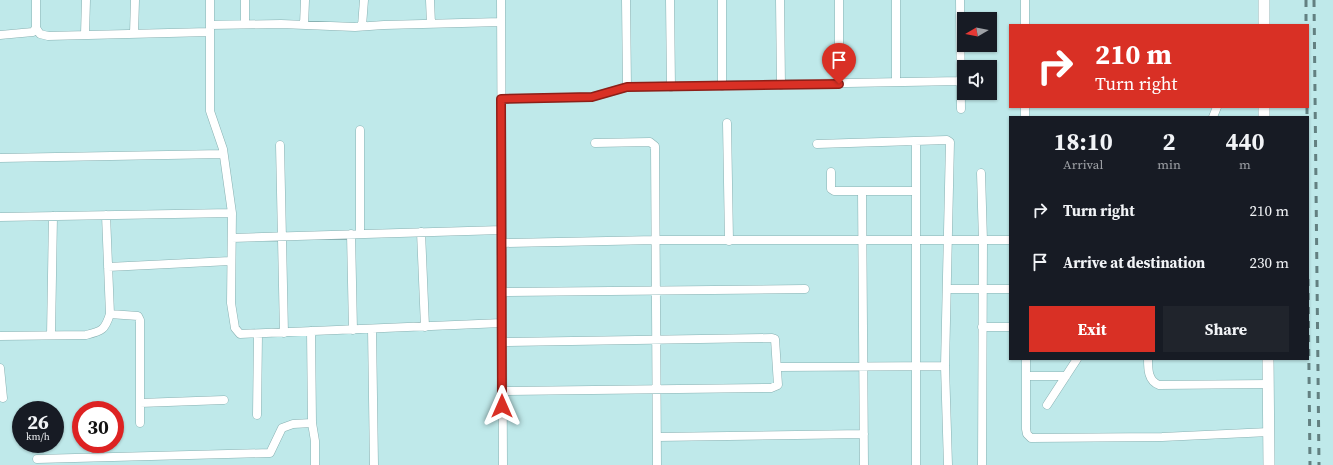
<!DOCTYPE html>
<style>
:root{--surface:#171b24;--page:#20242c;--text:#f1f3f6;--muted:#9ea1a6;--accent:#d93025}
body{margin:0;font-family:"Source Serif 4",serif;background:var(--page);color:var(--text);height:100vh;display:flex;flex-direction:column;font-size:15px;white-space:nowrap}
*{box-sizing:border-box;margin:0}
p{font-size:13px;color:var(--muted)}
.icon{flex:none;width:22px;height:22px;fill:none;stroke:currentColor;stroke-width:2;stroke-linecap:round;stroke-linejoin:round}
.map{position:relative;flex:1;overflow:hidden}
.side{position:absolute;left:1009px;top:116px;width:300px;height:244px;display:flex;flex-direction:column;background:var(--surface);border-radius:0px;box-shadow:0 1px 3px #0004}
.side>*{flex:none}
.top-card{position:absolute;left:1009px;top:24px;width:300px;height:84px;border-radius:0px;box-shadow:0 1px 3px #0004;background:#d93025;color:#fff;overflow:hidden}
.needle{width:26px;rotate:260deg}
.buttons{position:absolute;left:957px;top:12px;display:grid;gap:8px}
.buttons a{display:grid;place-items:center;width:40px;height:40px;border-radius:0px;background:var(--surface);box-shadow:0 1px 3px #0004;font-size:20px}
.speed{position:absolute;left:12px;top:401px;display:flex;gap:8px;font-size:20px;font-weight:700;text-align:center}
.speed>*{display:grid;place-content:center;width:52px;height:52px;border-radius:50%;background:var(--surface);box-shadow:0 1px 3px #0004;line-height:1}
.speed small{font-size:10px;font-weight:400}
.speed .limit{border:6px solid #d22;background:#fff;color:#111}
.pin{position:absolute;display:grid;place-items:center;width:34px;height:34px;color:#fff;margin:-41px -17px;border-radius:50% 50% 50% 0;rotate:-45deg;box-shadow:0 0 4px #0007}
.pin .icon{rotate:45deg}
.me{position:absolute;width:44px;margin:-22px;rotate:0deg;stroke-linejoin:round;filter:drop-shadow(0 0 3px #0008)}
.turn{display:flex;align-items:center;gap:14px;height:84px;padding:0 20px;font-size:18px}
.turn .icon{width:52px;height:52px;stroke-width:2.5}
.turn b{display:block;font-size:28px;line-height:34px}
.eta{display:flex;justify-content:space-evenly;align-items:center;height:68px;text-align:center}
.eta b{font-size:24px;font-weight:700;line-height:28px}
.primary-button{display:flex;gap:8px;margin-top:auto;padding:8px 20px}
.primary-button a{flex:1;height:46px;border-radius:0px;background:var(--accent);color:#fff;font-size:16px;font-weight:700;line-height:46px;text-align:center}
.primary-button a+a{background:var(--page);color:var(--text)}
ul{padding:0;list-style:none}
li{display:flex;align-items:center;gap:12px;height:52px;padding:0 20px}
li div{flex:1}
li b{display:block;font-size:15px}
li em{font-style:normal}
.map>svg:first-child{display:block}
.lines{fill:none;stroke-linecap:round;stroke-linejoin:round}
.street-casing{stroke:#89b1b2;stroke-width:9}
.secondary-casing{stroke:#89b1b2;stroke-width:12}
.street{stroke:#fff;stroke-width:8}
.secondary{stroke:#fff;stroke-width:11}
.rail{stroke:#638081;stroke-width:3;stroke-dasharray:7 7;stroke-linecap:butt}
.route-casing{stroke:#8d1f18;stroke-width:10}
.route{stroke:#d93025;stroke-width:7}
</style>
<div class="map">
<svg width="1333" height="465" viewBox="0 0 1333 465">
<rect width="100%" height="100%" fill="#bfe9ea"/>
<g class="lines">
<defs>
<path id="street" d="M 210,0 L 210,111 L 223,149 L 232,213 L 231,303 L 235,328 L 240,334 L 502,323
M 430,0 L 431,24
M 501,0 L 503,465
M 626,0 L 627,87
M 670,0 L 671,87
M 722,0 L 722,86
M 780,0 L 781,85
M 839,0 L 839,84
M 960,0 L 961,109
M 1025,0 L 1025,25
M 245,24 L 245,0
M 210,25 L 281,24 L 355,27 L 384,25 L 501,22
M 304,25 L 305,0
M 362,26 L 364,0
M 36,28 L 40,34 L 48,36 L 209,32
M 134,33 L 135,0
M 85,34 L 86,0
M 0,35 L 33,32 L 36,28 L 36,0
M 896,82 L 896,0
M 501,99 L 592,97 L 627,87 L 961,81
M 1025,107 L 1025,117
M 1213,117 L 1217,107
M 727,123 L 729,241
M 916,141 L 916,465
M 595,143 L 650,142 L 655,146 L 657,465
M 817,144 L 947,140 L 950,142 L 945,366 L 948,465
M 280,145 L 284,333
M 0,158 L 223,154
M 831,172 L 831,189 L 834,191 L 916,191
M 981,173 L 983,241 L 982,465
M 862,191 L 864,465
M 0,217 L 232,213
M 421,232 L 425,327
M 351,234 L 353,330
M 360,234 L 360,130
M 232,238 L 502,230
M 502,243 L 656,240 L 1010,240
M 108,267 L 230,261
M 947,289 L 1010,289
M 502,292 L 805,289
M 110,314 L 138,316 L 140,320 L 140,423
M 982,327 L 1010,327
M 372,329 L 374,465
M 311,331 L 312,423 L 315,441 L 315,465
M 51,335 L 53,216
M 0,336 L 86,335 C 102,331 105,330 110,314 L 106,215
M 502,342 L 772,338 L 775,339 L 778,385 L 771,388 L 502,391
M 1026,359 L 1026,429 L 1027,434 L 1031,438 L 1162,437 L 1269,432
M 1148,359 C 1148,369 1148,381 1159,385 L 1268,384
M 778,367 L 945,366
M 0,368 L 3,398
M 1026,376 L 1066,376
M 140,403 L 224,400
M 1047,405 L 1077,359
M 257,415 L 258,334
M 657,437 L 864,434
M 37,459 L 270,453 L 282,428 L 293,424 L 312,423"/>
<path id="secondary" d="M 1264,25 L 1264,0
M 1264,107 L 1264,117
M 1268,359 L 1269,465"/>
</defs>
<use href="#street" class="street-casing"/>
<use href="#secondary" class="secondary-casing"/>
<use href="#street" class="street"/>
<use href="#secondary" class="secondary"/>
<path class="rail" d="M 1306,0 L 1306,25
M 1314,0 L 1319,465
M 1307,107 L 1307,117
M 1308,279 L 1310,465"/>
</g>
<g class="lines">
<defs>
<path id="route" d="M 502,406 L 501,99 L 592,97 L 627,87 L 839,84"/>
</defs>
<use href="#route" class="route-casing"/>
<use href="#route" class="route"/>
</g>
</svg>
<div class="buttons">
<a><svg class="needle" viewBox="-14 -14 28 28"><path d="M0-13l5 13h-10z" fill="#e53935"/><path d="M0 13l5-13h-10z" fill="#9ea1a6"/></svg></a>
<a><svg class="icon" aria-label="sound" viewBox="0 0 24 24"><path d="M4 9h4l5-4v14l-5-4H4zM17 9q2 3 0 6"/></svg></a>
</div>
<div class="speed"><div>26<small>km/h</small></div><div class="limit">30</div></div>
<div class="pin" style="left:839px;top:84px;background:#d93025"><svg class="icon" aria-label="arrive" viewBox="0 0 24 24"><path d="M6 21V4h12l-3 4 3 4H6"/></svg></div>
<svg class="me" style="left:502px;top:406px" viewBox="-20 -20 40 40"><path d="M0-17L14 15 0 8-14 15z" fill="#d93025" stroke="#fff" stroke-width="4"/></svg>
<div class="top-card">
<div class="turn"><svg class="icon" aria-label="right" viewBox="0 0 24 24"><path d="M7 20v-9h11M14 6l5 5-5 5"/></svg><div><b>210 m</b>Turn right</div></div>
</div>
<section class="side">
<div class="eta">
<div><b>18:10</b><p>Arrival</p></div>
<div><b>2</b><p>min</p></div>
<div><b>440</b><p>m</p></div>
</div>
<ul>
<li><svg class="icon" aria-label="right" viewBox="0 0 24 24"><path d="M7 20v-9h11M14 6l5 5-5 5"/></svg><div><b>Turn right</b></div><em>210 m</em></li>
<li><svg class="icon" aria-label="arrive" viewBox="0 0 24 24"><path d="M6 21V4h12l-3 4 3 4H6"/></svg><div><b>Arrive at destination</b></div><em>230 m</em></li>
</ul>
<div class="primary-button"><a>Exit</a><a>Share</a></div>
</section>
</div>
